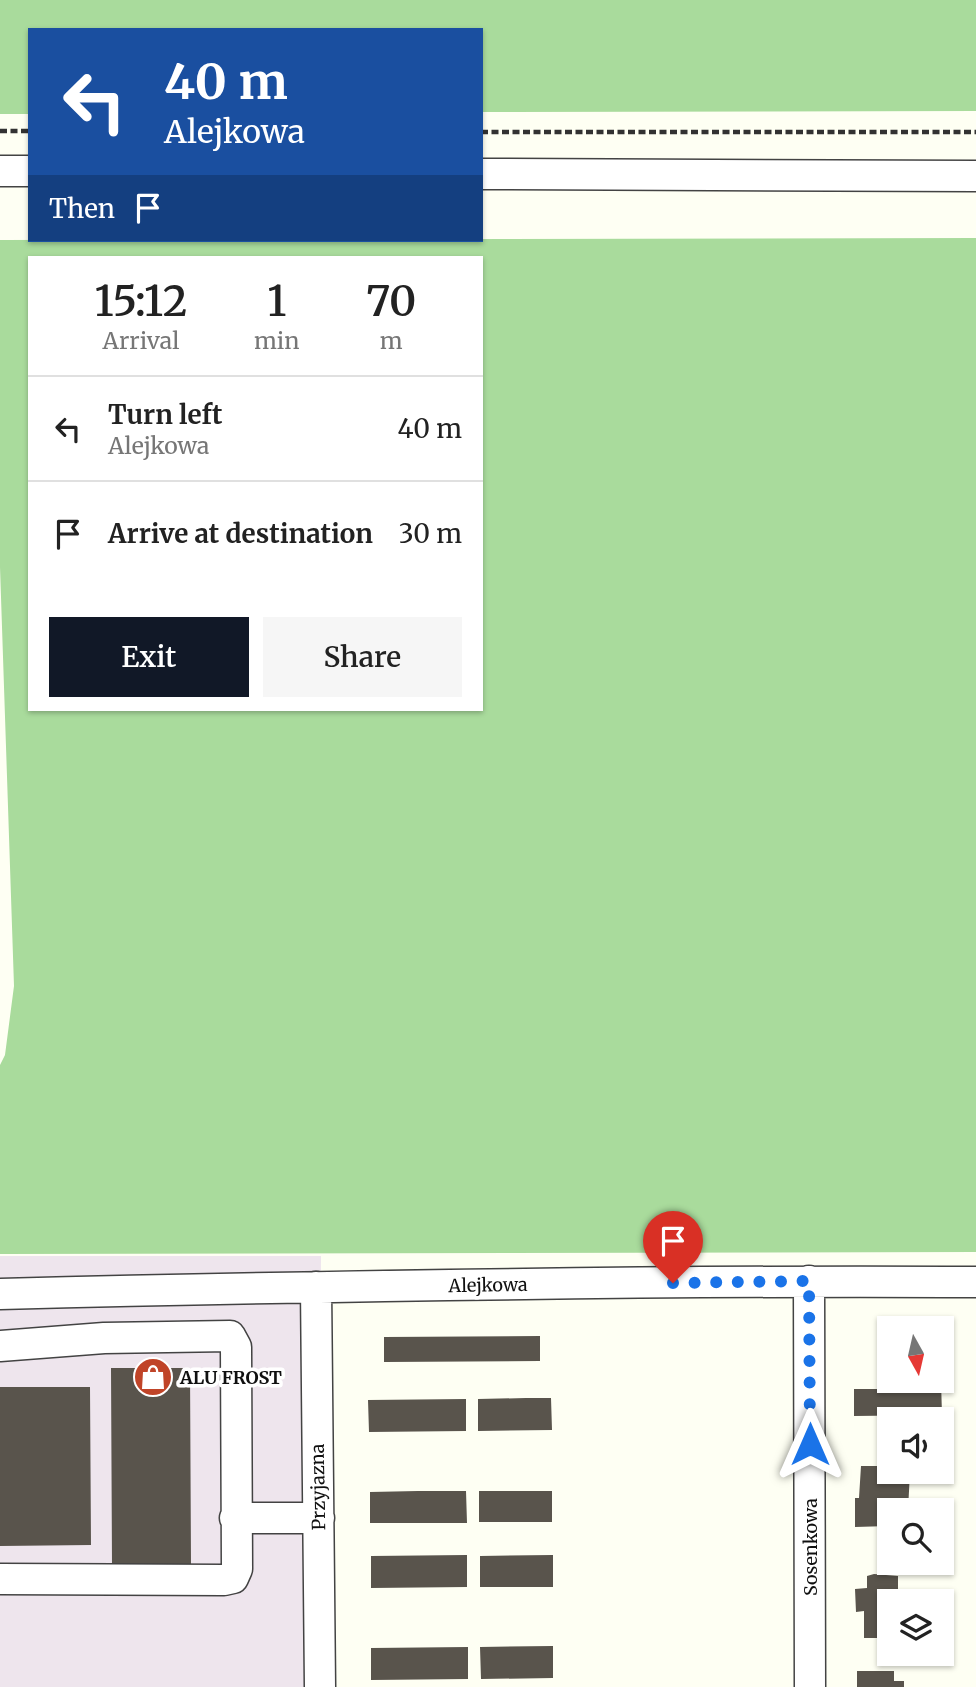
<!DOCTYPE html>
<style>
:root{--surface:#fff;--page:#f6f6f6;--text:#222;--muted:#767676;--line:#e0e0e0;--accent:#111827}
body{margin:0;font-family:Merriweather,serif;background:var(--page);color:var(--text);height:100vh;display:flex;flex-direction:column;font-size:26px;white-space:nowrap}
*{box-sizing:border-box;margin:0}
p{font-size:23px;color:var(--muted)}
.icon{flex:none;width:38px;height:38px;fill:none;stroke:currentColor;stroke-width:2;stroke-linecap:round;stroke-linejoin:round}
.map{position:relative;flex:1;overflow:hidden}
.side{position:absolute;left:28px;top:256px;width:455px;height:455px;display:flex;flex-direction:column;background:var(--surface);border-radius:0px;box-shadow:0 2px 5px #0004}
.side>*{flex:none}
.top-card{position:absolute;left:28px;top:28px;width:455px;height:214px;border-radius:0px;box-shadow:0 2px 5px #0004;background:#1a4fa0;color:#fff;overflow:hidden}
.needle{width:46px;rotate:172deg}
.tools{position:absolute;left:877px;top:1316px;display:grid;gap:14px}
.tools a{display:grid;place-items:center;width:77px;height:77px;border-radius:0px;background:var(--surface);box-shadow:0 2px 5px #0004;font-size:35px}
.pin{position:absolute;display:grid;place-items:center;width:60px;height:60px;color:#fff;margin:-72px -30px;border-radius:50% 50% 50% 0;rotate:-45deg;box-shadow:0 0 7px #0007}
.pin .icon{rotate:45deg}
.me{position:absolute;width:77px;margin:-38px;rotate:0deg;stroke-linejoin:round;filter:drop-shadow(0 0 5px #0008)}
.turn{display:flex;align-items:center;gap:24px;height:147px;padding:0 21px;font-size:32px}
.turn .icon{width:91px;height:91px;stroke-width:2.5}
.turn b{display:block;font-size:49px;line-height:60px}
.then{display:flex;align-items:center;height:66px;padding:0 21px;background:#0003;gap:14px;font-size:26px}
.eta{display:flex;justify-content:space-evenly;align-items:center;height:119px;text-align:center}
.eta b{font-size:42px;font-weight:600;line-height:49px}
.primary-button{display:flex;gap:14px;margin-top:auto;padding:14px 21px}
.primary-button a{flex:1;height:80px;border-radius:0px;background:var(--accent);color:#fff;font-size:28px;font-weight:600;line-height:80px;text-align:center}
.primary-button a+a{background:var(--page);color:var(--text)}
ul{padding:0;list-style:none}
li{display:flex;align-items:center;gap:21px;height:105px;padding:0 21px;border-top:2px solid var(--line)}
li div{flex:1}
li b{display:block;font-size:26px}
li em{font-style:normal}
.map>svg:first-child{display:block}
.industrial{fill:#eee5ed}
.forest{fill:#a9db9c;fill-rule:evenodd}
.building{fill:#59544c}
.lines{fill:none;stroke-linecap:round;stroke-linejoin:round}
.minor-casing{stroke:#434343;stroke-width:33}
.path{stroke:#323232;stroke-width:4.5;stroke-dasharray:7 3.5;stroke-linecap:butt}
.minor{stroke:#fff;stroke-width:30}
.route{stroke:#1a73e8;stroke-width:12;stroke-dasharray:0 21.6}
.labels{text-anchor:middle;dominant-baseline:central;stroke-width:7;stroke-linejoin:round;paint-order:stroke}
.street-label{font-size:18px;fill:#101010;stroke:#fff}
.poi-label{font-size:18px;font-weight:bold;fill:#101010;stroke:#fff;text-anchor:start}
</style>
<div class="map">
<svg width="976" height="1687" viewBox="0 0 976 1687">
<rect width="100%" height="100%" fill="#fefff3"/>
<path class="industrial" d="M 0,1256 L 321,1256 L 319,1687 L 0,1687 Z"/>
<path class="forest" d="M 0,0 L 976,0 L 976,111 L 481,112 L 481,30 L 30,30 L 30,114 L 0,114 Z
M 976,238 L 976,1252 L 0,1254 L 0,1065 L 5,1055 L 14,986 L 0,567 L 0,240 ZM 30,257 L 481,257 L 481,709 L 30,709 Z"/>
<path class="building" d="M 540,1336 L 540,1361 L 384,1362 L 384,1337 Z
M 879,1348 L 889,1348 L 889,1381 L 941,1381 L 942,1415 L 854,1416 L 854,1389 L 879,1389 Z
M 111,1368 L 190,1368 L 191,1565 L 112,1565 Z
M 0,1387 L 90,1387 L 91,1545 L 0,1546 Z
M 526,1398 L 551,1398 L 552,1430 L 478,1431 L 478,1399 Z
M 466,1399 L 466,1431 L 369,1432 L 368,1400 Z
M 877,1464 L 889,1464 L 889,1472 L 910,1472 L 908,1510 L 889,1510 L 889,1526 L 855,1527 L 855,1498 L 859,1498 L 861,1466 L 877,1466 Z
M 418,1491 L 466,1491 L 467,1523 L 370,1523 L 370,1492 Z
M 479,1491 L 552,1491 L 552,1522 L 479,1522 Z
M 467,1555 L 467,1587 L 371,1588 L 371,1556 Z
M 553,1555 L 553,1587 L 480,1587 L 480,1556 Z
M 874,1574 L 898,1576 L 898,1597 L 905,1597 L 905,1601 L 889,1601 L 889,1638 L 864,1638 L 864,1611 L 856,1612 L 855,1589 L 867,1588 L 867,1576 Z
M 553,1646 L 553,1678 L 481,1679 L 480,1647 Z
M 468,1647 L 468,1679 L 371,1680 L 371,1648 Z
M 857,1671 L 894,1671 L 894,1681 L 904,1681 L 904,1687 L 857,1687 Z"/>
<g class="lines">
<defs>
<path id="minor" d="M 0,171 L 30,171
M 481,174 L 976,176
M 809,1281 L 810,1687
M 316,1287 L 320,1687
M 0,1294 C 325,1286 651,1280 976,1282
M 0,1346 L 104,1338 L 230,1336 L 236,1347 L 237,1569 L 233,1578 L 224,1580 L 0,1579
M 235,1518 L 319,1518"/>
</defs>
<use href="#minor" class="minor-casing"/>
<path class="path" d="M 0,131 L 30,131
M 481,132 L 976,132"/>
<use href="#minor" class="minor"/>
</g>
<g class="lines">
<path class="route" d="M 673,1283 L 809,1281 L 810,1444"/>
</g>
<defs>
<symbol id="shop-disc" viewBox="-11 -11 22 22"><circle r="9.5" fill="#c04428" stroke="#fff"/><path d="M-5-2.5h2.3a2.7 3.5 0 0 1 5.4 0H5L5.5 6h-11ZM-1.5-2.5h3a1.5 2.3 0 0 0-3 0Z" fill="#fff"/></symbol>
</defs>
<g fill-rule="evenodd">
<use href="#shop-disc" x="131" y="1355" width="44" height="44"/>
</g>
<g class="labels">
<g class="street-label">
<text transform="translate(488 1285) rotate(-1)">Alejkowa</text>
<text transform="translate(318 1487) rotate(-91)">Przyjazna</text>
<text transform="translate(810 1547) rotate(-90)">Sosenkowa</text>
</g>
<g class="poi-label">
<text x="180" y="1377">ALU FROST</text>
</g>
</g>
</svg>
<div class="tools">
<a><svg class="needle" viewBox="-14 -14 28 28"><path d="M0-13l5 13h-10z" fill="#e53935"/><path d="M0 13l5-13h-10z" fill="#767676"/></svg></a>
<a><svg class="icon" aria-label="sound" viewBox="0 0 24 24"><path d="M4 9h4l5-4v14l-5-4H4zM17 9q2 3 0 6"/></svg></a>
<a><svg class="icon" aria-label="search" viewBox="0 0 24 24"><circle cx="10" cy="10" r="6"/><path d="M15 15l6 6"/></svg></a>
<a><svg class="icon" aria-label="layers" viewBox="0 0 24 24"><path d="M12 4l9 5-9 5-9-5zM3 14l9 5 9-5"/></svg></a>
</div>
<div class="pin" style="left:673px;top:1283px;background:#d93025"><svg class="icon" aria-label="arrive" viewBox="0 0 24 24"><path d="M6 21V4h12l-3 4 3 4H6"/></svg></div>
<svg class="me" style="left:810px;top:1444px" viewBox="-20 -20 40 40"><path d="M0-17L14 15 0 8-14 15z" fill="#1a73e8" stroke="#fff" stroke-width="4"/></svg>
<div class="top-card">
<div class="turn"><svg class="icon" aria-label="left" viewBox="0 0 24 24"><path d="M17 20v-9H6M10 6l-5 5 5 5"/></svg><div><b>40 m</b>Alejkowa</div></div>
<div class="then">Then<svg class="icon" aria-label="arrive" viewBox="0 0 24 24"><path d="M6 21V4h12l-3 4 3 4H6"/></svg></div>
</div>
<section class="side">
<div class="eta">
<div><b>15:12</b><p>Arrival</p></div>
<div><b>1</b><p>min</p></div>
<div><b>70</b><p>m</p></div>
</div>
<ul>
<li><svg class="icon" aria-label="left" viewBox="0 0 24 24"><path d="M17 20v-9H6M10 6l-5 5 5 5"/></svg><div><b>Turn left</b><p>Alejkowa</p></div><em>40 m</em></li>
<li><svg class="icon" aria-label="arrive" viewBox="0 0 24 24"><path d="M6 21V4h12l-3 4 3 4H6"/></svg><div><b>Arrive at destination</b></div><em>30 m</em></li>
</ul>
<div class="primary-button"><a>Exit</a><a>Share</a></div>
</section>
</div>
